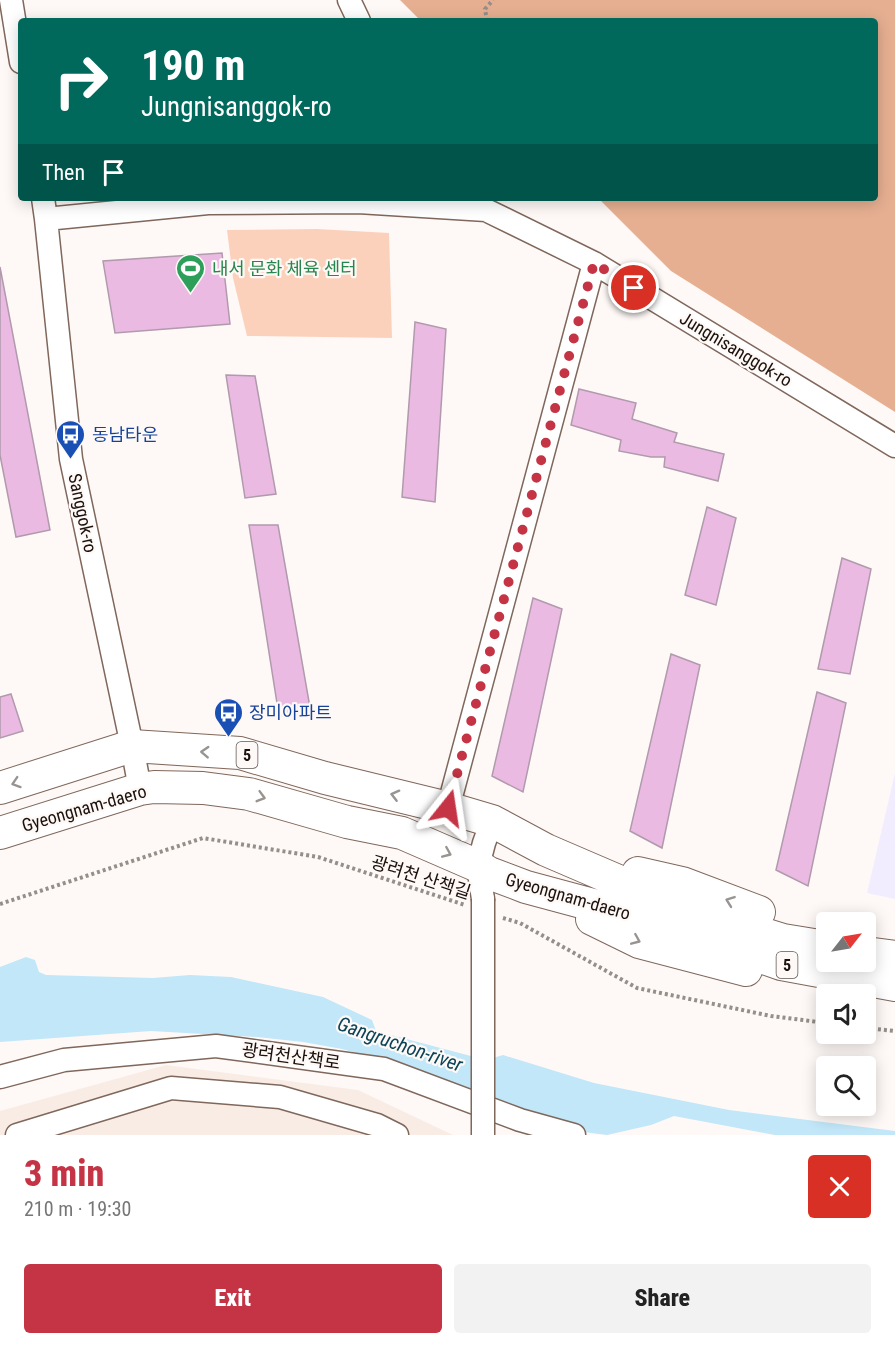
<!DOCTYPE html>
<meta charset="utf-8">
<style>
:root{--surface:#fff;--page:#f2f2f2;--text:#222;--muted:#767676;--accent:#c43445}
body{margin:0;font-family:"Roboto Condensed","Noto Sans KR",sans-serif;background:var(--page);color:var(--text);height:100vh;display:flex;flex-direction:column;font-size:22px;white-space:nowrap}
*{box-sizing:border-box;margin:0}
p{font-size:20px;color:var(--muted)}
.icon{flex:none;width:33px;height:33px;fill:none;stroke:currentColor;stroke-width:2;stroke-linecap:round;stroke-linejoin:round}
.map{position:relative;height:1135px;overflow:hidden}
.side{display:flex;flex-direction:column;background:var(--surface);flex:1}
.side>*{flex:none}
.top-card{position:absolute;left:18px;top:18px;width:860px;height:183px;border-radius:6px;box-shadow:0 3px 15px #0003;background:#00695c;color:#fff;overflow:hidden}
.needle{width:39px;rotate:59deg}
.buttons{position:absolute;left:816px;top:912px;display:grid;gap:12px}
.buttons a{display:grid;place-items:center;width:60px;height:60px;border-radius:6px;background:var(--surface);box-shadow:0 3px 15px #0003;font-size:30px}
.pin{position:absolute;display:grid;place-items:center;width:51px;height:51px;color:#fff;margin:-26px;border:3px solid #fff;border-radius:50%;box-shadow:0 2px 6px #0007}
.me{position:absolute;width:66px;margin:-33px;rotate:15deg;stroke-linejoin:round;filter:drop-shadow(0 0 4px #0008)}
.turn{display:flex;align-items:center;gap:21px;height:126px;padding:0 24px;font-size:27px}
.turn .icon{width:78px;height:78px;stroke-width:2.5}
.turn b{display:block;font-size:42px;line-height:51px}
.then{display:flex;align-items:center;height:57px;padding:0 24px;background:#0003;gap:12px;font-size:22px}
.round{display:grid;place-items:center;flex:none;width:63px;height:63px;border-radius:6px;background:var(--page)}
.overview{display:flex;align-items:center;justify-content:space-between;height:102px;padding:0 24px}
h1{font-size:36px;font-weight:800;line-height:45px;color:var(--accent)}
.cta{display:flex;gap:12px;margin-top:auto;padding:12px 24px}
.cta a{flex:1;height:69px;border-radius:6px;background:var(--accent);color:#fff;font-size:24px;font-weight:800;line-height:69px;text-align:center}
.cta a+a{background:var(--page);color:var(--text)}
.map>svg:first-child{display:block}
.built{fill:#f9ece4}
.education{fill:#f1edff}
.green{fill:#fcd1bb}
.forest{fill:#e6af91}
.water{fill:#c1e7f8}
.building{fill:#eabae3;stroke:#b09aac;stroke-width:1.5}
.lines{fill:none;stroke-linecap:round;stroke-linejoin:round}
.minor-casing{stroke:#7f675b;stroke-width:25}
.highway-casing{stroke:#7f675b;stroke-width:34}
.path{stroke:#958e8a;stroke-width:4;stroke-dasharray:3 3;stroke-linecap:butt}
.minor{stroke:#fff;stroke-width:22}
.highway{stroke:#fff;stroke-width:32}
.minor-bridge-casing{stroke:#7f675b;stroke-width:25;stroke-linecap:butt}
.minor-bridge{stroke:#fff;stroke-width:22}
.oneway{stroke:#989492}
.route{stroke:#c43445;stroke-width:10;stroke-dasharray:0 18}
.labels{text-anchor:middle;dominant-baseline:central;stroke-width:4.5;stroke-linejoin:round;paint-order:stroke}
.shield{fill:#fef9f6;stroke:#5f5753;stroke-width:1.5}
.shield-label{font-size:16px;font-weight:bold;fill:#1b110d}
.leisure-label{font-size:18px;fill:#27864d;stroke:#fef9f6;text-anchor:start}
.street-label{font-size:18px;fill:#1b110d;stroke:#fef9f6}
.transit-label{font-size:18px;fill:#164399;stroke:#fef9f6;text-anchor:start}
.water-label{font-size:20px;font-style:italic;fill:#0c4458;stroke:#fef9f6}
</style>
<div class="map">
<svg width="895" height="1135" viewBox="0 0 895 1135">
<rect width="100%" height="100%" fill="#fef9f6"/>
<path class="built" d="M 166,1065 L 358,1090 L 453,1135 L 0,1135 L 0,1111 Z"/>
<path class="education" d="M 895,773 L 895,899 L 867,893 Z"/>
<path class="green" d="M 317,229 L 389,233 L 392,338 L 247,336 L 233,278 L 227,230 Z"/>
<path class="forest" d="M 400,0 L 895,0 L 895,412 L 671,271 L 598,198 L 874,198 L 874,21 L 421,21 Z"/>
<path class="water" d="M 26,957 L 35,960 L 39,972 L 46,975 L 153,978 L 190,975 L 231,977 L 323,997 L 372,1020 L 376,1031 L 486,1060 L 503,1055 L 594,1083 L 729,1110 L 895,1131 L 895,1135 L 775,1135 L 674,1116 L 651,1125 L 607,1135 L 576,1131 L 381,1060 L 342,1049 L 303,1042 L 257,1037 L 151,1031 L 0,1042 L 0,967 Z"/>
<path class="building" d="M 222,253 L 230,324 L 115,333 L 103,261 Z
M 0,267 L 50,530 L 16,537 L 0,455 Z
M 415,322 L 446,329 L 435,502 L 402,497 Z
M 226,375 L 255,376 L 276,494 L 245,498 Z
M 579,389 L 636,403 L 632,419 L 677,433 L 674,442 L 724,454 L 718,481 L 664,467 L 665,457 L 651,457 L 619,451 L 621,440 L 571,425 Z
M 707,507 L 736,518 L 716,605 L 685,595 Z
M 249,525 L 278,525 L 311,713 L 279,716 Z
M 842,558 L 871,569 L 850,674 L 818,669 Z
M 533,598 L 562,609 L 523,792 L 492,776 Z
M 671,654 L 700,665 L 662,848 L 630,831 Z
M 817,692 L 846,703 L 808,886 L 776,870 Z
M 11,694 L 23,731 L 0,738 L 0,697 Z"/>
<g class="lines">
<defs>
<path id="minor" d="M 11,0 L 21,62
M 349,0 L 359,21
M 43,198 L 46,219 L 71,459 L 132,746 L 140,789
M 46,219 L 208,203 L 358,202 L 486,210 L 594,263 L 895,446
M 448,808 L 594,263
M 483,899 L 478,866 L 484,843 L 492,821
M 0,1077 L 64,1060 L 216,1046 L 384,1069 L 520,1120 L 574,1135
M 17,1135 L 171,1088 L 280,1097 L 377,1125 L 397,1135"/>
<path id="highway" d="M 0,788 L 132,746 L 240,753 L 325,778 L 448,808 L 492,821 L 546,850 L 688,911 L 783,940 L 826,947
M 0,833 L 140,789 L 154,787 L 203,788 L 249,794 L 347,822 L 402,833 L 478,866 L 489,873 L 526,887 L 682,929 L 781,964 L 895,985
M 638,873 L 682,883 L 759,912
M 592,919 L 639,942 L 746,970
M 866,953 L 895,957"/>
</defs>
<use href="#minor" class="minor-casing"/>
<use href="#highway" class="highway-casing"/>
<path class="path" d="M 487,21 L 485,9 L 493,0
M 0,904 L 203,838 L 318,857 L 465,905
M 503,918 L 520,923 L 637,988 L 771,1016 L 826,1023
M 866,1028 L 895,1031"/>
<use href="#minor" class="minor"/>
<use href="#highway" class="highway"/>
<defs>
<path id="minor-bridge" d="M 483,1135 L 483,899"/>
</defs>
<use href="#minor-bridge" class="minor-bridge-casing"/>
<use href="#minor-bridge" class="minor-bridge"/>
</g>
<defs><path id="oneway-chevron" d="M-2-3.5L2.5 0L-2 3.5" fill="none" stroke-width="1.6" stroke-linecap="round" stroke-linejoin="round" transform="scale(1.5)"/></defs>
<g class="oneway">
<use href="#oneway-chevron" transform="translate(205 752) rotate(-177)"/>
<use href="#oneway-chevron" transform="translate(16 783) rotate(162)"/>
<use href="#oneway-chevron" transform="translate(395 795) rotate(-166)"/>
<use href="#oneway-chevron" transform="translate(261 797) rotate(16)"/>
<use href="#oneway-chevron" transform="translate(447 853) rotate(23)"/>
<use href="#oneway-chevron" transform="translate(730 901) rotate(-160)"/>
<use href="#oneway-chevron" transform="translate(636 940) rotate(23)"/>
</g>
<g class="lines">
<path class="route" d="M 448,808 L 594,263 L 634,288"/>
</g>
<defs>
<symbol id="stadium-pin" viewBox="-11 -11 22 30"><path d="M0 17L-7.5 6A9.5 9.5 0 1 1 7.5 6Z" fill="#2e9e5b" stroke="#fef9f6"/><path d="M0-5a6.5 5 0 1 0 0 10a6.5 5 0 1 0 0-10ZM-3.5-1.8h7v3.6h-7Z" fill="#fff"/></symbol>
<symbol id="bus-pin" viewBox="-11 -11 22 30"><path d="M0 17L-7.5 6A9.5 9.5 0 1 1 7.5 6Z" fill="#1a4fb4" stroke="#fef9f6"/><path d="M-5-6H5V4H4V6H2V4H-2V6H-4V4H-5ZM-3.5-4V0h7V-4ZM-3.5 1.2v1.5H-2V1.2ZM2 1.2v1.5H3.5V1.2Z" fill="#fff"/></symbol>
</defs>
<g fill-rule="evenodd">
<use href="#stadium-pin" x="174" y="252" width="33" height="45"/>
<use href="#bus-pin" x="54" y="418" width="33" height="45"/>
<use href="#bus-pin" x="212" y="696" width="33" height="45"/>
</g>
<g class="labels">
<g class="shield">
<rect x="236.5" y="742" width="21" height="26" rx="4.5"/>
<rect x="776.5" y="952" width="21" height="26" rx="4.5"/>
</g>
<g class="shield-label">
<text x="247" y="755">5</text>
<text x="787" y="965">5</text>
</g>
<g class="leisure-label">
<text x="212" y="268">내서 문화 체육 센터</text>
</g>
<g class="street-label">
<text transform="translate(736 349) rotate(31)">Jungnisanggok-ro</text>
<text transform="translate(83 513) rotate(78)">Sanggok-ro</text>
<text transform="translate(84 808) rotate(-16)">Gyeongnam-daero</text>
<text transform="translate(421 877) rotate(18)">광려천 산책길</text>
<text transform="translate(568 896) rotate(16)">Gyeongnam-daero</text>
<text transform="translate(291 1056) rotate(8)">광려천산책로</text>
</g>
<g class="transit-label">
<text x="92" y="434">동남타운</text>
<text x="249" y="712">장미아파트</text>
</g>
<g class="water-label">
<text transform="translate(400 1044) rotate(19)">Gangruchon-river</text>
</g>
</g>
</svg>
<div class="buttons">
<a><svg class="needle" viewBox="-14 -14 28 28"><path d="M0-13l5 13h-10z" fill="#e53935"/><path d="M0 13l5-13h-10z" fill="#767676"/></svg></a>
<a><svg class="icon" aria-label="sound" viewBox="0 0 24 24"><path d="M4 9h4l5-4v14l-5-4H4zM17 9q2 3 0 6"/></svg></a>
<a><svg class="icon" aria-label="search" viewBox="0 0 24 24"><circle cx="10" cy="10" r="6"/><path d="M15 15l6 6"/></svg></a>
</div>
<div class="pin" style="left:634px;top:288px;background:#d93025"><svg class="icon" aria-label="arrive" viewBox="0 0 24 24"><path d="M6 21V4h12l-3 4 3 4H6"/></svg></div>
<svg class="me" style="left:448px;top:808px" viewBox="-20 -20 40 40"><path d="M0-17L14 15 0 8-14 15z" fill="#c43445" stroke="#fff" stroke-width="4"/></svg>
<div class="top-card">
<div class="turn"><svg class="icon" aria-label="right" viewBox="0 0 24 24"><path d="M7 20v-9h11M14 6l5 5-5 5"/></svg><div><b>190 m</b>Jungnisanggok-ro</div></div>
<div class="then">Then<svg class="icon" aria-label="arrive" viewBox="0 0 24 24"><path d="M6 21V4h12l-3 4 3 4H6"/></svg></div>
</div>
</div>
<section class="side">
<div class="overview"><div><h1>3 min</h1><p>210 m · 19:30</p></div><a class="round" style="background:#d93025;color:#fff"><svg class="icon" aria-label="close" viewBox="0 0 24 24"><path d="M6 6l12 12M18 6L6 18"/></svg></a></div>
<div class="cta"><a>Exit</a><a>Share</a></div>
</section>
